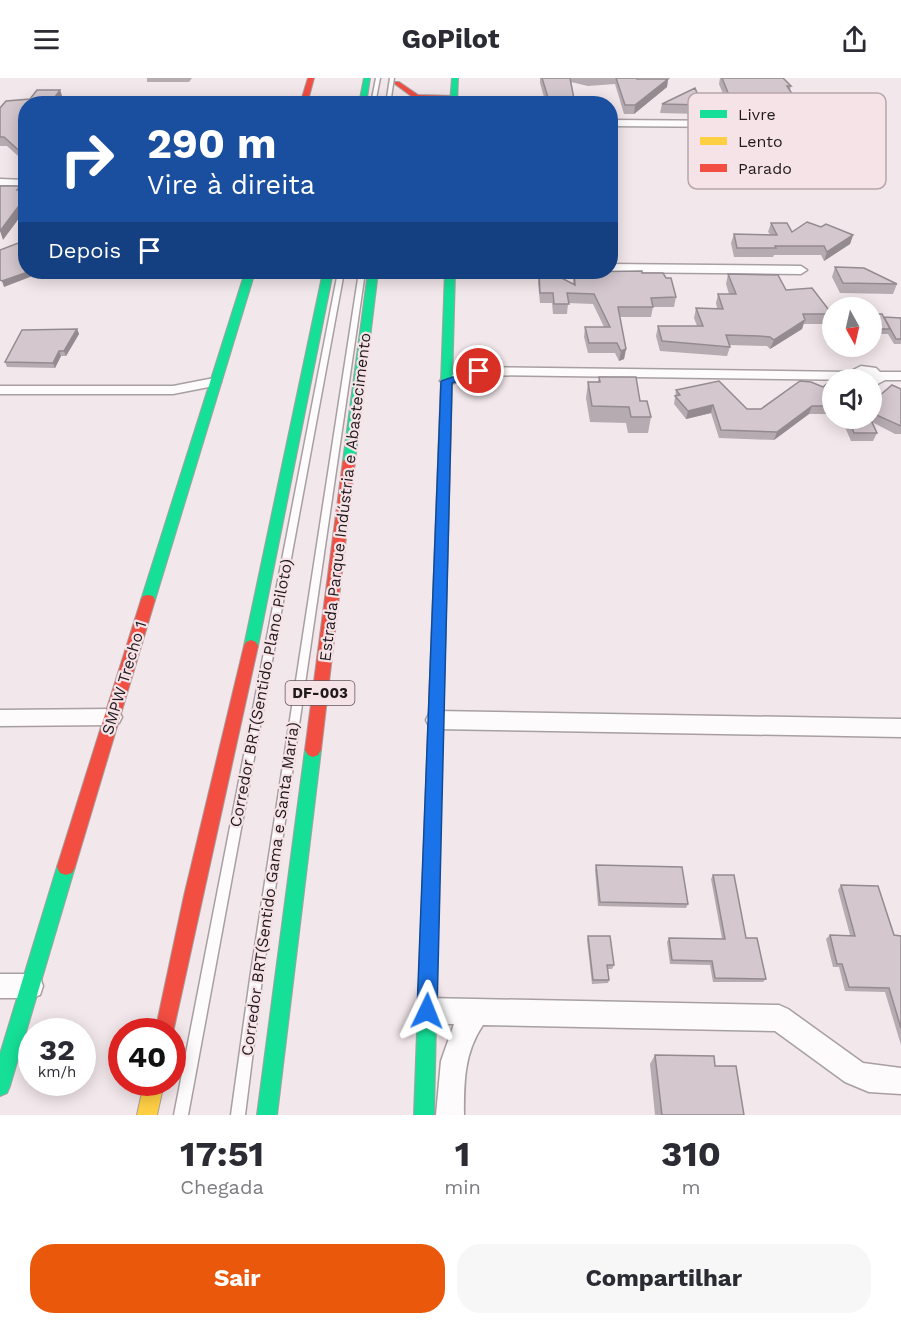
<!DOCTYPE html>
<html lang="pt">
<meta charset="utf-8">
<style>
:root{--surface:#fff;--page:#f7f7f7;--text:#2b2b33;--muted:#7c7c81;--accent:#ea580c}
body{margin:0;font-family:"Work Sans",sans-serif;background:var(--page);color:var(--text);height:100vh;display:flex;flex-direction:column;font-size:22px;white-space:nowrap}
*{box-sizing:border-box;margin:0}
p{font-size:20px;color:var(--muted)}
.icon{flex:none;width:33px;height:33px;fill:none;stroke:currentColor;stroke-width:2;stroke-linecap:round;stroke-linejoin:round}
.map{position:relative;height:1037px;overflow:hidden}
.side{display:flex;flex-direction:column;background:var(--surface);flex:1}
.side>*{flex:none}
.top-card{position:absolute;left:18px;top:18px;width:600px;height:183px;border-radius:24px;box-shadow:0 3px 15px #0003;background:#1a4fa0;color:#fff;overflow:hidden}
.needle{width:39px;rotate:172deg}
.controls{position:absolute;left:822px;top:219px;display:grid;gap:12px}
.controls a{display:grid;place-items:center;width:60px;height:60px;border-radius:50%;background:var(--surface);box-shadow:0 3px 15px #0003;font-size:30px}
.speed{position:absolute;left:18px;top:940px;display:flex;gap:12px;font-size:30px;font-weight:700;text-align:center}
.speed>*{display:grid;place-content:center;width:78px;height:78px;border-radius:50%;background:var(--surface);box-shadow:0 3px 15px #0003;line-height:1}
.speed small{font-size:15px;font-weight:400}
.speed .limit{border:9px solid #d22;background:#fff;color:#111}
.pin{position:absolute;display:grid;place-items:center;width:51px;height:51px;color:#fff;margin:-26px;border:3px solid #fff;border-radius:50%;box-shadow:0 2px 6px #0007}
.me{position:absolute;width:66px;margin:-33px;rotate:2deg;stroke-linejoin:round;filter:drop-shadow(0 0 4px #0008)}
.turn{display:flex;align-items:center;gap:21px;height:126px;padding:0 30px;font-size:27px}
.turn .icon{width:78px;height:78px;stroke-width:2.5}
.turn b{display:block;font-size:42px;line-height:51px}
.then{display:flex;align-items:center;height:57px;padding:0 30px;background:#0003;gap:12px;font-size:22px}
.eta{display:flex;justify-content:space-evenly;align-items:center;height:102px;text-align:center}
.eta b{font-size:36px;font-weight:700;line-height:42px}
.action{display:flex;gap:12px;margin-top:auto;padding:12px 30px}
.action a{flex:1;height:69px;border-radius:24px;background:var(--accent);color:#fff;font-size:24px;font-weight:700;line-height:69px;text-align:center}
.action a+a{background:var(--page);color:var(--text)}
header{display:flex;justify-content:space-between;align-items:center;height:78px;padding:0 30px;background:var(--surface);font-size:27px;font-weight:700}
.map>svg:first-child{display:block}
.lines{fill:none;stroke-linecap:round;stroke-linejoin:round}
.lane-casing{stroke:#a79fa1;stroke-width:3}
.street-casing{stroke:#a79fa1;stroke-width:3}
.fast-casing{stroke:#a79fa1;stroke-width:2}
.slow-casing{stroke:#a79fa1;stroke-width:2}
.jam-casing{stroke:#a79fa1;stroke-width:2}
.lane{fill:#fdfbfc;fill-rule:evenodd}
.street{fill:#fdfbfc;fill-rule:evenodd}
.fast{fill:#16e098;fill-rule:evenodd}
.slow{fill:#ffcf43;fill-rule:evenodd}
.jam{fill:#f24e42;fill-rule:evenodd}
.wall{fill:#b6abb1}
.shaded-wall{fill:#948b90}
.building{fill:#d4c7ce;stroke:#948b90;stroke-width:1.5}
.route{fill:#1a73e8;stroke:#114b97;stroke-width:1.5}
.labels{text-anchor:middle;dominant-baseline:central;stroke-width:4.5;stroke-linejoin:round;paint-order:stroke}
.shield{fill:#f6e3e8;stroke:#615659;stroke-width:1.5}
.shield-label{font-size:15px;font-weight:bold;fill:#211a1c}
.street-label{font-size:16px;fill:#211a1c;stroke:#f6e3e8}
.key{fill:#f6e3e8;stroke:#b6a7ab;stroke-width:1.5}
.key-label{font-size:16px;fill:#211a1c}
</style>
<header><svg class="icon" aria-label="menu" viewBox="0 0 24 24"><path d="M4 6h16M4 12h16M4 18h16"/></svg>GoPilot<svg class="icon" aria-label="share" viewBox="0 0 24 24"><path d="M12 15V3M7 8l5-5 5 5M5 13v7h14v-7"/></svg></header>
<div class="map">
<svg width="901" height="1037" viewBox="0 0 901 1037">
<rect width="100%" height="100%" fill="#f2e7ea"/>
<g class="lines">
<defs>
<path id="lane" d="M 376,0 L 380,0 L 375,26 L 371,26 Z
M 390,0 L 394,0 L 390,26 L 386,26 Z
M 338,194 L 344,194 L 188,1037 L 174,1037 Z
M 359,194 L 365,194 L 262,901 L 245,1037 L 231,1037 L 250,901 Z"/>
<path id="street" d="M 610,42 L 741,43 L 746,46 L 741,49 L 610,48 Z
M 0,101 L 26,102 L 26,108 L 0,107 Z
M 610,186 L 801,188 L 807,192 L 801,196 L 610,194 Z
M 861,288 L 876,290 L 880,294 L 901,294 L 901,302 L 885,302 L 872,309 L 872,302 L 868,302 L 870,300 L 863,296 L 866,302 L 480,297 L 447,307 L 440,303 L 442,300 L 479,289 L 849,294 Z
M 214,300 L 221,304 L 219,307 L 173,316 L 0,316 L 0,308 L 173,308 Z
M 112,631 L 119,633 L 122,639 L 119,645 L 112,647 L 0,648 L 0,632 Z
M 436,633 L 901,641 L 901,659 L 436,651 L 429,648 L 426,642 L 429,636 Z
M 0,896 L 31,896 L 40,899 L 43,908 L 40,917 L 31,920 L 0,920 Z
M 427,920 L 779,927 L 788,931 L 863,985 L 901,990 L 901,1016 L 869,1014 L 845,1004 L 775,953 L 483,947 C 464,975 464,1004 464,1037 L 436,1037 L 441,983 L 454,946 L 427,946 L 418,942 L 414,933 L 418,924 Z"/>
<path id="fast" d="M 364,0 L 370,0 L 366,26 L 359,26 Z
M 452,0 L 458,0 L 457,26 L 450,26 Z
M 245,194 L 255,194 L 155,522 L 153,526 L 143,526 L 141,522 Z
M 323,194 L 333,194 L 258,568 L 256,572 L 246,572 L 244,568 Z
M 368,194 L 378,194 L 355,383 L 349,387 L 343,383 Z
M 445,194 L 455,194 L 450,384 L 444,388 L 438,384 Z
M 313,665 L 318,667 L 321,672 L 277,1037 L 257,1037 L 305,672 L 308,667 Z
M 432,754 L 438,756 L 440,762 L 434,1037 L 414,1037 L 424,762 L 426,756 Z
M 66,781 L 72,783 L 75,789 L 10,1008 L 7,1015 L 0,1018 L 0,976 L 57,789 L 60,783 Z"/>
<path id="slow" d="M 144,1005 L 164,1005 L 157,1037 L 137,1037 Z"/>
<path id="jam" d="M 308,0 L 314,0 L 307,26 L 300,26 Z
M 395,4 L 399,4 L 418,17 L 453,18 L 456,20 L 453,22 L 414,20 L 395,6 Z
M 349,379 L 355,383 L 321,672 L 318,677 L 313,679 L 308,677 L 305,672 L 343,383 Z
M 444,380 L 450,384 L 440,762 L 438,768 L 432,770 L 426,768 L 424,762 L 438,384 Z
M 148,517 L 153,518 L 155,522 L 75,789 L 72,795 L 66,797 L 60,795 L 57,789 L 141,522 L 143,518 Z
M 251,562 L 256,564 L 258,568 L 172,959 L 172,954 L 155,954 L 184,818 L 244,568 L 246,564 Z"/>
</defs>
<use href="#lane" class="lane-casing"/>
<use href="#street" class="street-casing"/>
<use href="#fast" class="fast-casing"/>
<use href="#slow" class="slow-casing"/>
<use href="#jam" class="jam-casing"/>
<use href="#lane" class="lane"/>
<use href="#street" class="street"/>
<use href="#fast" class="fast"/>
<use href="#slow" class="slow"/>
<use href="#jam" class="jam"/>
</g>
<path class="wall" d="M 147,0 L 192,0 L 189,4 L 147,4 Z
M 540,0 L 637,0 L 637,1 L 668,1 L 667,9 L 634,36 L 624,36 L 615,6 L 588,8 L 571,4 L 575,26 L 546,26 L 540,5 Z
M 720,0 L 783,0 L 791,8 L 790,13 L 805,36 L 802,46 L 793,46 L 802,61 L 799,71 L 771,72 L 770,69 L 756,69 L 746,48 L 747,44 L 741,36 L 731,36 L 719,6 Z
M 37,12 L 60,12 L 63,21 L 59,26 L 26,26 L 26,85 L 7,68 L 0,68 L 0,30 L 6,23 L 30,21 Z
M 662,26 L 702,27 L 700,36 L 660,35 Z
M 610,137 L 616,153 L 615,158 L 613,158 L 616,171 L 615,176 L 610,176 Z
M 771,145 L 792,154 L 821,149 L 853,157 L 850,166 L 824,183 L 821,177 L 774,177 L 773,179 L 734,179 L 731,165 L 734,156 L 770,156 L 768,154 Z
M 835,189 L 897,206 L 893,216 L 840,215 L 832,199 Z
M 573,194 L 642,195 L 676,219 L 674,229 L 653,229 L 651,239 L 620,239 L 626,271 L 624,281 L 619,283 L 615,275 L 588,275 L 584,259 L 585,249 L 604,249 L 593,226 L 568,225 L 567,236 L 553,236 L 552,225 L 540,225 L 538,205 L 539,195 L 573,205 Z
M 728,196 L 786,212 L 832,236 L 828,246 L 803,246 L 802,251 L 770,271 L 767,268 L 729,267 L 730,269 L 727,278 L 660,273 L 656,258 L 658,248 L 697,248 L 694,240 L 696,230 L 717,230 L 716,225 L 718,216 L 729,216 L 726,206 Z
M 872,236 L 884,239 L 901,240 L 901,266 L 894,266 L 888,256 L 872,256 Z
M 77,251 L 79,256 L 66,278 L 61,278 L 55,290 L 7,289 L 5,284 Z
M 599,299 L 640,323 L 651,339 L 648,355 L 628,355 L 626,345 L 590,344 L 586,320 L 588,304 L 598,304 Z
M 832,306 L 832,336 L 809,336 L 774,362 L 719,360 L 711,335 L 686,341 L 674,326 L 676,312 L 747,331 L 761,331 Z
M 901,311 L 901,356 L 895,356 L 872,344 L 877,355 L 873,363 L 851,363 L 841,340 L 872,340 L 872,324 Z
M 596,787 L 688,826 L 686,830 L 598,828 L 595,792 Z
M 713,797 L 746,860 L 766,901 L 763,904 L 713,904 L 710,887 L 670,886 L 667,864 L 669,860 L 722,861 L 711,801 Z
M 841,807 L 894,857 L 901,858 L 901,967 L 885,914 L 845,913 L 839,889 L 833,889 L 826,861 L 830,857 L 850,857 L 838,812 Z
M 588,858 L 614,887 L 612,891 L 608,891 L 609,902 L 608,905 L 592,906 L 587,862 Z
M 655,977 L 715,988 L 744,1037 L 655,1037 L 650,986 Z"/>
<path class="shaded-wall" d="M 668,1 L 667,9 L 634,36 L 635,27 Z
M 60,12 L 63,21 L 59,26 L 50,26 Z
M 26,114 L 26,131 L 3,162 L 0,153 Z
M 853,157 L 850,166 L 824,183 L 827,174 Z
M 28,194 L 43,194 L 4,209 L 2,203 Z
M 805,242 L 802,251 L 770,271 L 774,262 Z
M 77,251 L 79,256 L 66,278 L 64,273 Z
M 626,271 L 624,281 L 619,283 L 621,273 Z
M 59,273 L 61,278 L 55,290 L 53,285 Z
M 713,327 L 711,335 L 686,341 L 688,333 Z
M 812,328 L 809,336 L 774,362 L 777,354 Z"/>
<path class="building" d="M 542,0 L 570,0 L 575,26 L 550,26 Z
M 616,0 L 637,0 L 637,1 L 668,1 L 635,27 L 625,27 Z
M 722,0 L 783,0 L 791,8 L 787,8 L 805,36 L 787,36 L 802,61 L 774,62 L 773,59 L 758,59 L 749,39 L 750,36 L 743,27 L 733,27 Z
M 695,10 L 702,27 L 662,26 Z
M 37,12 L 60,12 L 50,26 L 26,26 L 26,79 L 4,59 L 0,59 L 0,30 L 6,23 L 30,21 Z
M 0,108 L 20,108 L 17,112 L 26,112 L 26,114 L 20,121 L 24,121 L 0,153 Z
M 610,137 L 616,153 L 612,153 L 616,171 L 610,171 Z
M 807,144 L 821,149 L 826,146 L 853,157 L 827,174 L 824,168 L 775,168 L 776,170 L 737,170 L 734,156 L 777,157 L 771,145 L 787,145 L 792,154 Z
M 26,162 L 26,194 L 28,194 L 2,203 L 0,202 L 0,172 Z
M 835,189 L 864,190 L 897,206 L 843,205 Z
M 642,193 L 642,195 L 663,195 L 666,200 L 671,200 L 676,219 L 651,220 L 653,229 L 618,229 L 626,271 L 621,273 L 617,265 L 589,265 L 585,249 L 610,249 L 594,216 L 567,215 L 569,226 L 554,226 L 553,215 L 540,215 L 539,195 L 543,194 L 550,194 L 575,207 L 574,194 Z
M 728,196 L 778,197 L 786,212 L 812,210 L 832,236 L 803,236 L 805,242 L 774,262 L 770,259 L 759,258 L 726,257 L 730,269 L 662,263 L 658,248 L 703,248 L 696,230 L 723,231 L 718,216 L 736,216 Z
M 872,236 L 882,236 L 890,251 L 872,251 Z
M 884,239 L 901,240 L 901,261 L 896,261 Z
M 77,251 L 64,273 L 59,273 L 53,285 L 5,284 L 22,252 Z
M 599,299 L 636,299 L 640,323 L 647,323 L 651,339 L 631,339 L 629,329 L 592,328 L 588,304 L 600,304 Z
M 719,303 L 747,331 L 761,331 L 800,303 L 811,304 L 823,309 L 829,304 L 832,306 L 832,328 L 812,328 L 777,354 L 721,352 L 713,327 L 688,333 L 675,318 L 680,317 L 676,312 Z
M 892,307 L 901,311 L 901,348 L 872,335 L 872,324 Z
M 848,340 L 870,340 L 877,355 L 854,355 Z
M 596,787 L 682,789 L 688,826 L 600,824 Z
M 713,797 L 734,797 L 746,860 L 757,860 L 766,901 L 715,900 L 712,883 L 672,882 L 669,860 L 725,861 Z
M 841,807 L 878,808 L 894,857 L 901,858 L 901,950 L 889,910 L 849,909 L 842,886 L 837,886 L 830,857 L 855,858 Z
M 588,858 L 610,858 L 614,887 L 607,887 L 609,902 L 593,902 Z
M 655,977 L 714,978 L 715,988 L 736,988 L 744,1037 L 662,1037 Z"/>
<path class="route" d="M 479,290 L 484,293 L 483,296 L 452,305 L 437,933 L 434,939 L 427,942 L 420,939 L 417,933 L 441,303 Z"/>
<g class="labels">
<rect class="shield" x="285.5" y="603" width="69" height="24" rx="4.5"/>
<g class="shield-label">
<text x="320" y="615">DF-003</text>
</g>
<g class="street-label">
<text transform="translate(345 419) rotate(-83)">Estrada Parque Indústria e Abastecimento</text>
<text transform="translate(124 600) rotate(-73)">SMPW Trecho 1</text>
<text transform="translate(261 615) rotate(-79)">Corredor BRT(Sentido Plano Piloto)</text>
<text transform="translate(270 811) rotate(-82)">Corredor BRT(Sentido Gama e Santa Maria)</text>
</g>
</g>
<rect x="688" y="15" width="198" height="96" rx="9" class="key"/>
<rect x="700" y="32" width="27" height="8" fill="#16e098"/>
<rect x="700" y="59" width="27" height="8" fill="#ffcf43"/>
<rect x="700" y="86" width="27" height="8" fill="#f24e42"/>
<g class="key-label">
<text x="738" y="42">Livre</text>
<text x="738" y="69">Lento</text>
<text x="738" y="96">Parado</text>
</g>
</svg>
<div class="controls">
<a><svg class="needle" viewBox="-14 -14 28 28"><path d="M0-13l5 13h-10z" fill="#e53935"/><path d="M0 13l5-13h-10z" fill="#7c7c81"/></svg></a>
<a><svg class="icon" aria-label="sound" viewBox="0 0 24 24"><path d="M4 9h4l5-4v14l-5-4H4zM17 9q2 3 0 6"/></svg></a>
</div>
<div class="speed"><div>32<small>km/h</small></div><div class="limit">40</div></div>
<div class="pin" style="left:479px;top:293px;background:#d93025"><svg class="icon" aria-label="arrive" viewBox="0 0 24 24"><path d="M6 21V4h12l-3 4 3 4H6"/></svg></div>
<svg class="me" style="left:427px;top:933px" viewBox="-20 -20 40 40"><path d="M0-17L14 15 0 8-14 15z" fill="#1a73e8" stroke="#fff" stroke-width="4"/></svg>
<div class="top-card">
<div class="turn"><svg class="icon" aria-label="right" viewBox="0 0 24 24"><path d="M7 20v-9h11M14 6l5 5-5 5"/></svg><div><b>290 m</b>Vire à direita</div></div>
<div class="then">Depois<svg class="icon" aria-label="arrive" viewBox="0 0 24 24"><path d="M6 21V4h12l-3 4 3 4H6"/></svg></div>
</div>
</div>
<section class="side">
<div class="eta">
<div><b>17:51</b><p>Chegada</p></div>
<div><b>1</b><p>min</p></div>
<div><b>310</b><p>m</p></div>
</div>
<div class="action"><a>Sair</a><a>Compartilhar</a></div>
</section>
